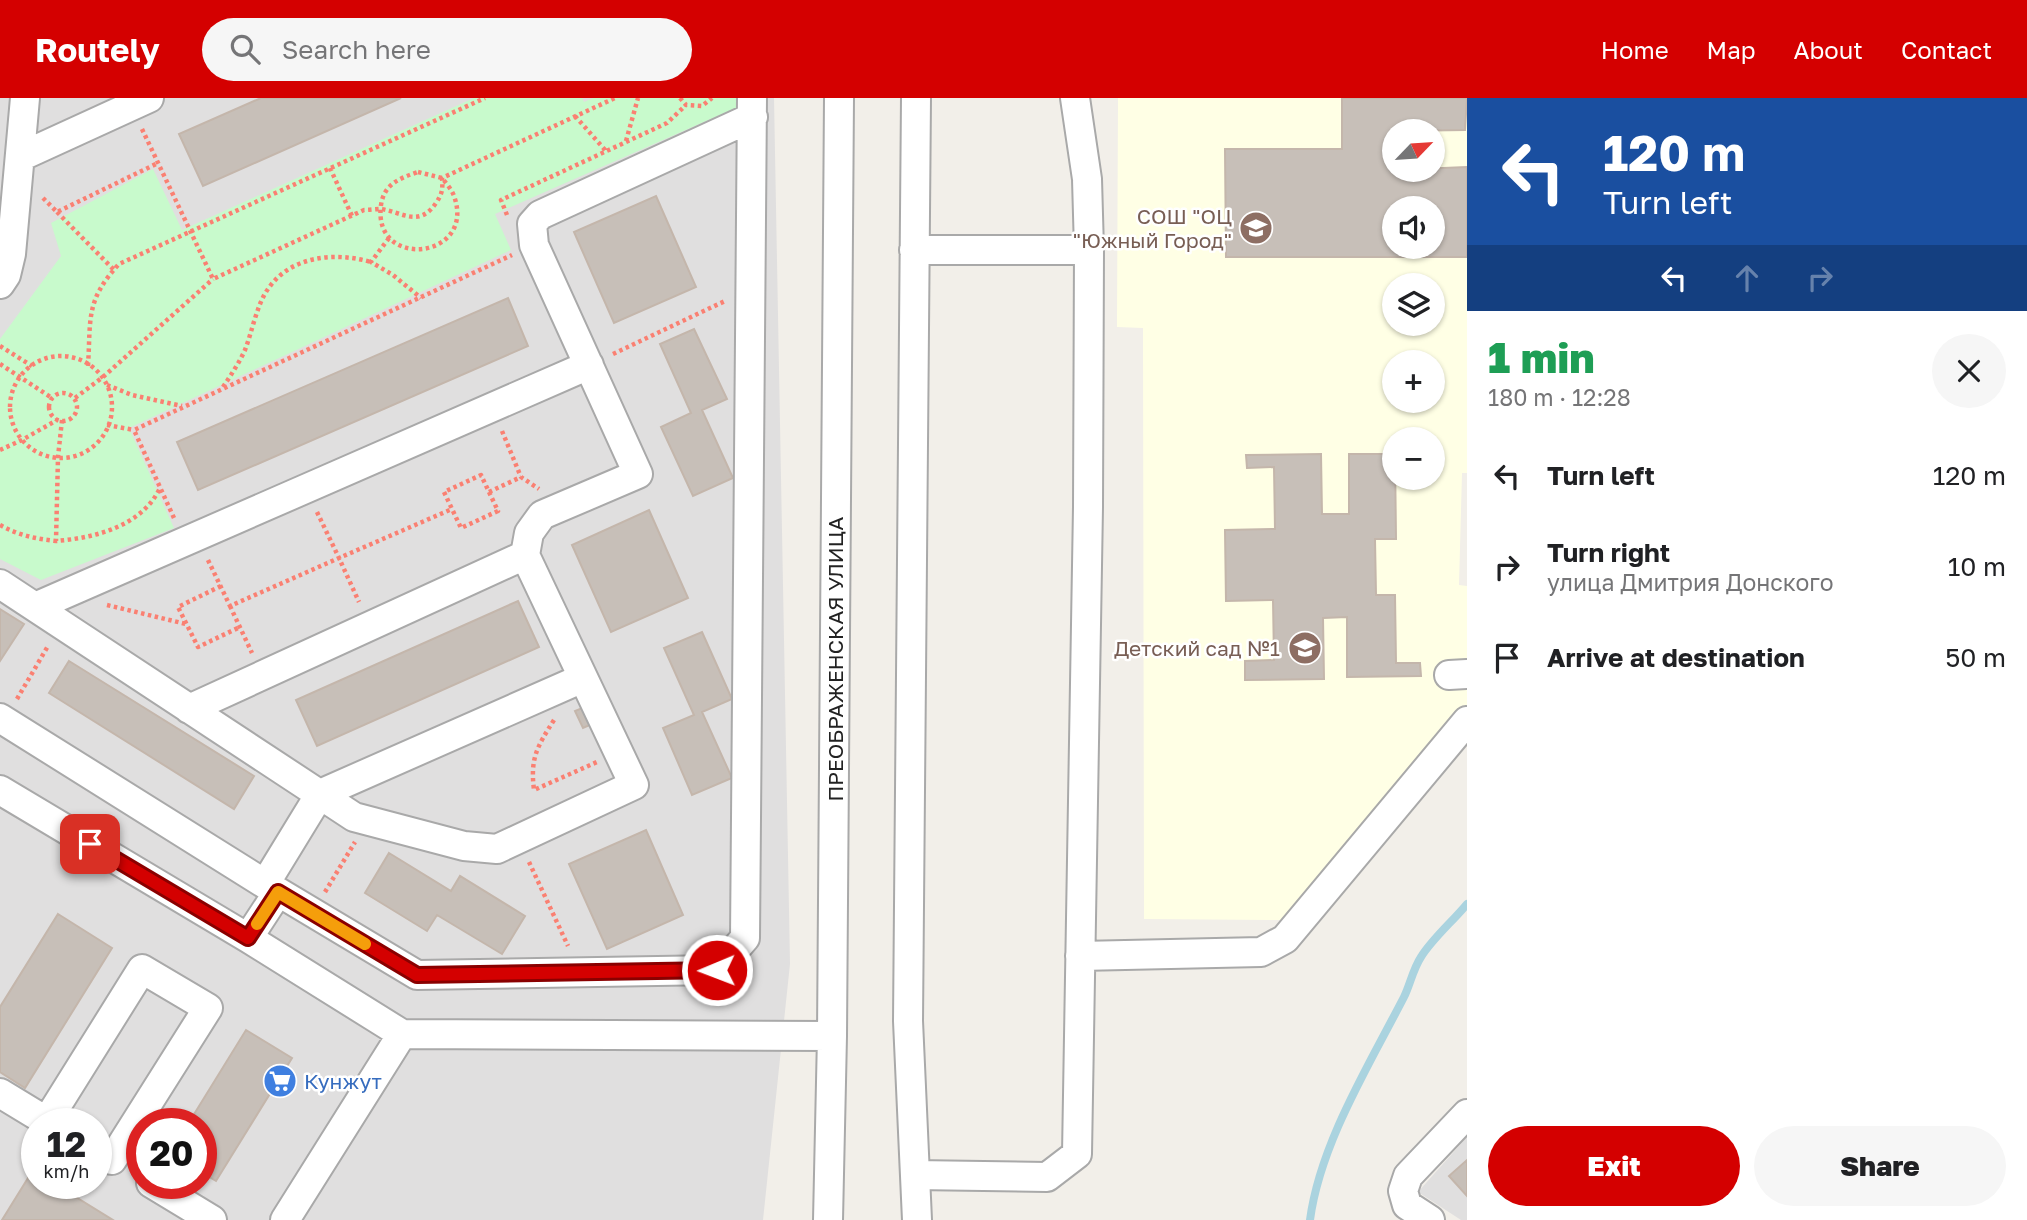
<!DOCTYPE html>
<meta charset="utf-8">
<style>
:root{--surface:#fff;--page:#f6f6f6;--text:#202124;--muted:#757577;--accent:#d40000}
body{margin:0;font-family:"Golos Text",sans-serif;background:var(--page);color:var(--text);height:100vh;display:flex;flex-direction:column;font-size:26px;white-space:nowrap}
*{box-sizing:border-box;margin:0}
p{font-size:23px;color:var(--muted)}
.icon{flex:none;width:38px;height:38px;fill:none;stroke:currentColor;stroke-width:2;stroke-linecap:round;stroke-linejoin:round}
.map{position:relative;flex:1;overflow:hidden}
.details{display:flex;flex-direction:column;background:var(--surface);width:560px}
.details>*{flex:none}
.hud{background:#1a4fa0;color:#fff;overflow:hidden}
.needle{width:46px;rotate:65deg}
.buttons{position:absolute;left:1382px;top:21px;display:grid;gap:14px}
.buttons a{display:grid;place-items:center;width:63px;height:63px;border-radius:50%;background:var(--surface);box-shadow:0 2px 5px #0004;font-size:35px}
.speed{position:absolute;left:21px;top:1010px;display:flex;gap:14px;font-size:35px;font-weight:700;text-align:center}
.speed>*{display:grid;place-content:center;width:91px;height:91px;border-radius:50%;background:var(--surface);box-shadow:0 2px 5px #0004;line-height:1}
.speed small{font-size:18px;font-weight:400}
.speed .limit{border:10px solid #d22;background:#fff;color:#111}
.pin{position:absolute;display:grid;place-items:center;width:60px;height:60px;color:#fff;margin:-30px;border-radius:14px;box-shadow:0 4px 10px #0006}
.me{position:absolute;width:77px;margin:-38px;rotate:269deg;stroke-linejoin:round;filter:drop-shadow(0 0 5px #0008)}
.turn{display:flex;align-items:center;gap:24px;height:147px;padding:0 21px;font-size:32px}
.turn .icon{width:91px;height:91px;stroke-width:2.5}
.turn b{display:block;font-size:49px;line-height:60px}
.lanes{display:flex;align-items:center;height:66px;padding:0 21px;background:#0003;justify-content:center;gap:35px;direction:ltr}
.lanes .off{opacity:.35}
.round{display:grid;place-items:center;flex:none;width:74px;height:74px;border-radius:37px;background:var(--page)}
.summary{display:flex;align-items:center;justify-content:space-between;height:119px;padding:0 21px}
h1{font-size:42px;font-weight:800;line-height:52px;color:#1e9e55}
.button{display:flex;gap:14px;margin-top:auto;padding:14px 21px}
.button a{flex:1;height:80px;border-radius:42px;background:var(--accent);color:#fff;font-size:28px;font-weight:800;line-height:80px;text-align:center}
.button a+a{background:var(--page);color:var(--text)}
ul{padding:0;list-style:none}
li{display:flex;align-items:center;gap:21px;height:91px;padding:0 21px}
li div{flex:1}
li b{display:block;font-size:26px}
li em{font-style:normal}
header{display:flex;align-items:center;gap:42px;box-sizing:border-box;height:98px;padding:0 35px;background:var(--accent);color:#fff}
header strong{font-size:33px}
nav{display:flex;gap:38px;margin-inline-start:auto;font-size:24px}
.search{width:490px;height:63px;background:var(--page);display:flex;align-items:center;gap:18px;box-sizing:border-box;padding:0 24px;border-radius:38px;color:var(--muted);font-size:26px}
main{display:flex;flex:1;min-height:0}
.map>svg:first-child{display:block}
.residential{fill:#e0dfdf;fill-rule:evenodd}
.education{fill:#ffffe5;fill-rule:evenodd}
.park{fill:#c8facc}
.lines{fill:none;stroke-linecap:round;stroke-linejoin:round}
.stream{stroke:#aad3df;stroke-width:8}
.building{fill:#c7bfb8;stroke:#c4b6ab;stroke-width:2;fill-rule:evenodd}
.minor-casing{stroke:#a9a9a9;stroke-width:32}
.path{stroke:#fa8072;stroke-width:4.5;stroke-dasharray:3.5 3.5;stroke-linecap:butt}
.minor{stroke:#fff;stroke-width:28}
.route-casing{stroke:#8a0000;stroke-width:18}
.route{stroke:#d40000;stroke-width:12}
.slow{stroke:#f59e0b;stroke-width:12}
.labels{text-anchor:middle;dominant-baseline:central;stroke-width:5;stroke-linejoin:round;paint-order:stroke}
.education-label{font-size:21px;fill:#785e54;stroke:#fff;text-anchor:end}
.street-label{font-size:21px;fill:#222;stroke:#fff}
.shop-label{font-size:21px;fill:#366cbe;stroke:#fff;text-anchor:start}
</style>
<header>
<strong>Routely</strong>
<div class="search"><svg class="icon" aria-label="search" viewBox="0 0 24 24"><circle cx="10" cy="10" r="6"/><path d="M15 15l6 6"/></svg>Search here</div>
<nav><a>Home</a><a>Map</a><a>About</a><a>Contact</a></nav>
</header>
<main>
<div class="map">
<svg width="1467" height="1122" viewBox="0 0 1467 1122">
<rect width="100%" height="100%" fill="#f2efe9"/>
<path class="residential" d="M 0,0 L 774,0 L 790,866 L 763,1122 L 0,1122 ZM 37,1026 L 96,1026 L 96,1085 L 37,1085 ZM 142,1026 L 201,1026 L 201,1085 L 142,1085 Z
M 1467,1039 L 1467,1122 L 1461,1122 L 1418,1094 Z"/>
<path class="education" d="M 1118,0 L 1467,0 L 1467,375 L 1462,375 L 1459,487 L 1467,488 L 1467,612 L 1285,822 L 1144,821 L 1143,230 L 1117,229 ZM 1395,33 L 1433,33 L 1433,72 L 1395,72 ZM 1395,110 L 1433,110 L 1433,149 L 1395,149 ZM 1395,187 L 1433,187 L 1433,226 L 1395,226 ZM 1395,264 L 1433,264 L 1433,303 L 1395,303 ZM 1395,341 L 1433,341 L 1433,380 L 1395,380 Z"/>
<path class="park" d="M 474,0 L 582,0 L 584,4 L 593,0 L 746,0 L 747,5 L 495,116 L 511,152 L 129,330 L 174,430 L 41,482 L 0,461 L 0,241 L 61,158 L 51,125 L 153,71 L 182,132 Z"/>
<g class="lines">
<path class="stream" d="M 1310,1122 C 1320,1046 1369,967 1404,899 C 1410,887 1413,871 1421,859 C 1432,841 1453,823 1467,806"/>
</g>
<path class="building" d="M 261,0 L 401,0 L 203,88 L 179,36 Z
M 1342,0 L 1467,0 L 1465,32 L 1395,33 L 1395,72 L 1467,69 L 1467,159 L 1226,159 L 1225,51 L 1342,51 ZM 1395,110 L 1433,110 L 1433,149 L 1395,149 Z
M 656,98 L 696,189 L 614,225 L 574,134 Z
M 508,200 L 528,248 L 198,392 L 177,344 Z
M 694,231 L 727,301 L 702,312 L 733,380 L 693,398 L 661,329 L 691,315 L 660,246 Z
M 1321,356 L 1322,416 L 1349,416 L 1349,356 L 1395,356 L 1396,441 L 1375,441 L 1376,497 L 1395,497 L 1396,565 L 1420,565 L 1421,578 L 1347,579 L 1347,519 L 1323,520 L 1324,581 L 1245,582 L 1245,563 L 1274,562 L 1273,502 L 1226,503 L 1225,432 L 1275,431 L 1274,369 L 1247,370 L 1246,357 Z
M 649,412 L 688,500 L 611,534 L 572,447 Z
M 518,503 L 539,549 L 317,648 L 296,602 Z
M 0,511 L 24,526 L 0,563 Z
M 702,534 L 732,601 L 702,614 L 732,680 L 692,697 L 663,630 L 694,617 L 664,550 Z
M 69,563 L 254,678 L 234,711 L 49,595 Z
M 592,606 L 599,623 L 583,630 L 575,613 Z
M 646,732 L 683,817 L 607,851 L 569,766 Z
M 389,755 L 451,793 L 460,778 L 525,818 L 502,856 L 437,817 L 427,833 L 365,795 Z
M 58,816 L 112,850 L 25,990 L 0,974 L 0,909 Z
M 246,932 L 292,960 L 216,1083 L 201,1074 L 201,1026 L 188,1026 Z
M 1467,1062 L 1467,1098 L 1449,1078 Z
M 33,1072 L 37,1075 L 37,1085 L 53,1085 L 113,1122 L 2,1122 Z"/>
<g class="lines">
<defs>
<path id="minor" d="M 916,0 L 908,923 L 917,1122
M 20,59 L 149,0
M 914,152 L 1089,152
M 0,186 L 6,177 L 11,156 L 25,0
M 0,486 L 354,719 L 464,748 L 497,751 L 634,687 L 525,457 L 529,435 L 542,417 L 638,376 L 534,147 L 532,126 L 540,117 L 753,19
M 35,509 L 589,267
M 1449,577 L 1467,576
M 189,611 L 525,457
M 0,620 L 265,786 L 417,877 L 717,872 L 745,840 L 752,0
M 0,692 L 248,840 L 402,936
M 265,786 L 320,696 L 583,580
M 248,840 L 278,794
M 1080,858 L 1261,854 L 1285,841 L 1467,623
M 402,936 L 832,938
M 0,995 L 51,1026
M 47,1023 L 142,871 L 208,910 L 112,1062
M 915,1077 L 1047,1079 L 1077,1056 L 1088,409 L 1089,152 L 1087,81 L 1075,0
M 151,1085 L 212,1122
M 285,1122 L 402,936
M 828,1122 L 832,938 L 839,0
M 1430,1122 L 1407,1107 L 1403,1093 L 1408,1078 L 1467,1016"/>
</defs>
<use href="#minor" class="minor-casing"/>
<path class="path" d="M 680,0 L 686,7 L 702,8 L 712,0
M 575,18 L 606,53
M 142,31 L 213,181 L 364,112 C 370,112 376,111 381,111 C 402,114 419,130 436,105 C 442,96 443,92 442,80 L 615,0
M 626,43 L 638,0
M 330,70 L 352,118
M 418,74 L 442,80 C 446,85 452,92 454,98 C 477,161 372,173 381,107 C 384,86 400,80 418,74 Z
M 43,100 L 57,114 L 158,65
M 57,114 L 114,172
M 507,117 L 501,102 L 667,25 L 686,7
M 389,140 L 371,164 L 393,177 L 421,200
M 0,248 L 32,268
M 613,256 L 725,203
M10 309a51 51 0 1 1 102 0a51 51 0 1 1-102 0Z
M 0,266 L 52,300
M 88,268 C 91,221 85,203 119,166 L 485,0
M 107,287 L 132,297 L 182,308
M 223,289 C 231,277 239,265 245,252 C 252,234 257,206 268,191 C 291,157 336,154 371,164
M49 309a14 14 0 1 1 28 0a14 14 0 1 1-28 0Z
M 75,300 L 103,279 L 213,181
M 62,322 L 58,359 L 56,443 C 95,440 142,428 160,390
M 107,327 L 134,332
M 502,333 L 521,379 L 539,391
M 0,352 L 22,342 L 57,322
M 489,394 L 498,413 L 461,430 L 444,394 L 481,377 L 489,394 L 521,379
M 317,414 L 339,460 L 452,411
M 174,420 L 134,332 L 512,157
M 0,427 C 18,437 36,441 56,443
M 208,462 L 230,508 L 339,460 L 359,504
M 221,488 L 178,509 L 198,549 L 240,529
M 107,507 L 186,526
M 230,508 L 252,555
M 17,601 L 48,548
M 554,622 C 537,649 530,660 534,692 L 597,664
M 529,764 L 568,848
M 325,794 L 355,744"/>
<use href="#minor" class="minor"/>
</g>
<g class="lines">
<defs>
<path id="route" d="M 90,746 L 248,840 L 278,794 L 417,877 L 717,872"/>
</defs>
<use href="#route" class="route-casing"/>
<use href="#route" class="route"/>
<path class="slow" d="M 257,826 L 278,794 L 365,846"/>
</g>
<defs>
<symbol id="school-disc" viewBox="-11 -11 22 22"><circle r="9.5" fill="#8d6e63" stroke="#fff"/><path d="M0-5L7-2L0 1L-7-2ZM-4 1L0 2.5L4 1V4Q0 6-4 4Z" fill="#fff"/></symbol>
<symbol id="supermarket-disc" viewBox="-11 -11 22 22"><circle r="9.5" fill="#3f7fe0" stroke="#fff"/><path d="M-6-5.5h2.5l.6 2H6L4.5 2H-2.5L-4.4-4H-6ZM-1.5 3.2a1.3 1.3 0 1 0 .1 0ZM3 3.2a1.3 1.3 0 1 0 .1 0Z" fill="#fff"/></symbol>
</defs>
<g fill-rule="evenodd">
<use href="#school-disc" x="1237" y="111" width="38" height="38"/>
<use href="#school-disc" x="1286" y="531" width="38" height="38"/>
<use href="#supermarket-disc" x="261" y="964" width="38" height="38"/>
</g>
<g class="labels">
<g class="education-label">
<text x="1232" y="118">СОШ "ОЦ<tspan x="1232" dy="24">"Южный Город"</tspan></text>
<text x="1280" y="550">Детский сад №1</text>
</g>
<g class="street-label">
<text transform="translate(835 561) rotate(-90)">ПРЕОБРАЖЕНСКАЯ УЛИЦА</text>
</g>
<g class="shop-label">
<text x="304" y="983">Кунжут</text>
</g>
</g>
</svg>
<div class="buttons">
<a><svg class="needle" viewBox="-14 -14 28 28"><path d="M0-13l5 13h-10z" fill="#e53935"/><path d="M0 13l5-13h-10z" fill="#757577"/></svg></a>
<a><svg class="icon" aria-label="sound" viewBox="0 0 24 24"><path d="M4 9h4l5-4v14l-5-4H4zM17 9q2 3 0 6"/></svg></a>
<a><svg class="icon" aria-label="layers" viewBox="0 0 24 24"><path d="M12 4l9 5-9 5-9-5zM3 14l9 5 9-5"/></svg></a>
<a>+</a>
<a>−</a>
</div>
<div class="speed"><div>12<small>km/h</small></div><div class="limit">20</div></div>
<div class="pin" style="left:90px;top:746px;background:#d93025"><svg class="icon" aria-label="arrive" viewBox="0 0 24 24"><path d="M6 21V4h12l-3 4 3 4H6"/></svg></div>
<svg class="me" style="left:717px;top:872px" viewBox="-20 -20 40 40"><circle r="17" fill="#d40000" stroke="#fff" stroke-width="3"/><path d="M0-11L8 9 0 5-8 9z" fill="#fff"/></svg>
</div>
<section class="details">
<div class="hud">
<div class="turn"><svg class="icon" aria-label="left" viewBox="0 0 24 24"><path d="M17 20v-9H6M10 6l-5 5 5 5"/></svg><div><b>120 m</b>Turn left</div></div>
<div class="lanes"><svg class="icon" aria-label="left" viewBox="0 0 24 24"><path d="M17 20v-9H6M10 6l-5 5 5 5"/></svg><svg class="icon off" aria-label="ahead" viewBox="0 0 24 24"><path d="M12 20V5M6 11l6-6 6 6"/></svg><svg class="icon off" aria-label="right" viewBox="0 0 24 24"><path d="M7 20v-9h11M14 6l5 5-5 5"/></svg></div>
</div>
<div class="summary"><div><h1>1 min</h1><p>180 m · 12:28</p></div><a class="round"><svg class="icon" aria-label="close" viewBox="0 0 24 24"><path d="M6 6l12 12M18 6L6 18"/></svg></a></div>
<ul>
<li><svg class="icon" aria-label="left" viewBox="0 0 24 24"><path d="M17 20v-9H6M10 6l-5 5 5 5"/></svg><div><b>Turn left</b></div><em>120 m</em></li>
<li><svg class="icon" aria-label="right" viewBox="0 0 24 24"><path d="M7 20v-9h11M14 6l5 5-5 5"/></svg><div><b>Turn right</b><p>улица Дмитрия Донского</p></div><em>10 m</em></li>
<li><svg class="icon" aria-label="arrive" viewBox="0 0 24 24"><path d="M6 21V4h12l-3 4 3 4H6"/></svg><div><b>Arrive at destination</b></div><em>50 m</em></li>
</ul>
<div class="button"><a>Exit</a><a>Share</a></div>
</section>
</main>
